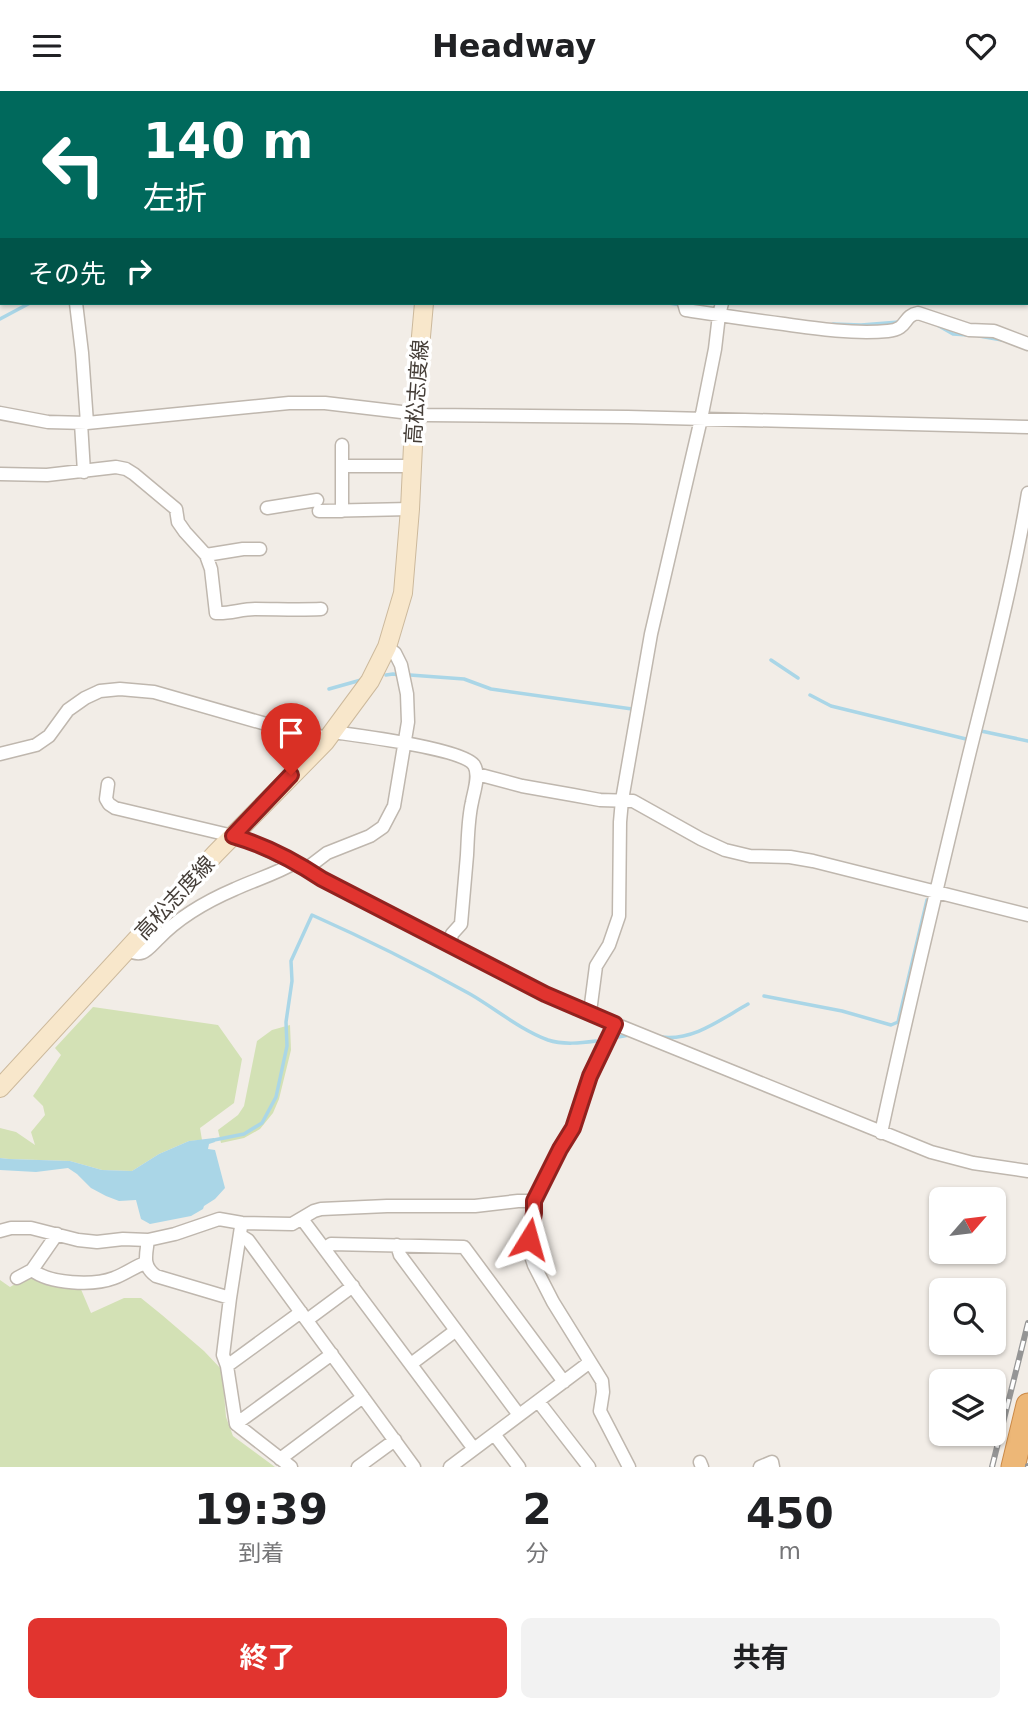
<!DOCTYPE html>
<html lang="ja">
<meta charset="utf-8">
<style>
:root{--surface:#fff;--page:#f2f2f2;--text:#202124;--muted:#757577;--accent:#e1342f}
body{margin:0;font-family:"DejaVu Sans","Noto Sans JP",sans-serif;background:var(--page);color:var(--text);height:100vh;display:flex;flex-direction:column;font-size:26px;white-space:nowrap}
*{box-sizing:border-box;margin:0}
p{font-size:23px;color:var(--muted)}
.icon{flex:none;width:38px;height:38px;fill:none;stroke:currentColor;stroke-width:2;stroke-linecap:round;stroke-linejoin:round}
.map{position:relative;height:1376px;overflow:hidden}
.panel{display:flex;flex-direction:column;background:var(--surface);flex:1}
.panel>*{flex:none}
.hud{position:absolute;left:0px;top:0px;width:1029px;height:214px;box-shadow:0 2px 5px #0004;background:#00695c;color:#fff;overflow:hidden}
.needle{width:46px;rotate:62deg}
.controls{position:absolute;left:929px;top:1096px;display:grid;gap:14px}
.controls a{display:grid;place-items:center;width:77px;height:77px;border-radius:10px;background:var(--surface);box-shadow:0 2px 5px #0004;font-size:35px}
.pin{position:absolute;display:grid;place-items:center;width:60px;height:60px;color:#fff;margin:-72px -30px;border-radius:50% 50% 50% 0;rotate:-45deg;box-shadow:0 0 7px #0007}
.pin .icon{rotate:45deg}
.me{position:absolute;width:77px;margin:-38px;rotate:8deg;stroke-linejoin:round;filter:drop-shadow(0 0 5px #0008)}
.turn{display:flex;align-items:center;gap:24px;height:147px;padding:0 28px;font-size:32px}
.turn .icon{width:91px;height:91px;stroke-width:2.5}
.turn b{display:block;font-size:49px;line-height:60px}
.then{display:flex;align-items:center;height:66px;padding:0 28px;background:#0003;gap:14px;font-size:26px}
.eta{display:flex;justify-content:space-evenly;align-items:center;height:119px;text-align:center}
.eta b{font-size:42px;font-weight:700;line-height:49px}
.button{display:flex;gap:14px;margin-top:auto;padding:14px 28px}
.button a{flex:1;height:80px;border-radius:10px;background:var(--accent);color:#fff;font-size:28px;font-weight:700;line-height:80px;text-align:center}
.button a+a{background:var(--page);color:var(--text)}
header{display:flex;justify-content:space-between;align-items:center;height:91px;padding:0 28px;background:var(--surface);font-size:32px;font-weight:700}
.map>svg:first-child{display:block}
.green{fill:#d3e1b5}
.water{fill:#aad6e7}
.lines{fill:none;stroke-linecap:round;stroke-linejoin:round}
.stream{stroke:#aad6e7;stroke-width:3.5}
.street-casing{stroke:#bfb7ae;stroke-width:15}
.secondary-casing{stroke:#ccb99c;stroke-width:20}
.highway-casing{stroke:#cb8a48;stroke-width:25}
.street{stroke:#fff;stroke-width:12}
.secondary{stroke:#f8e7cb;stroke-width:18}
.highway{stroke:#edb777;stroke-width:23}
.rail-casing{stroke:#959595;stroke-width:6}
.rail{stroke:#fff;stroke-width:3.5;stroke-dasharray:10;stroke-linecap:butt}
.route-casing{stroke:#92221f;stroke-width:18}
.route{stroke:#e1342f;stroke-width:12}
.labels{text-anchor:middle;dominant-baseline:central;stroke-width:7;stroke-linejoin:round;paint-order:stroke}
.street-label{font-size:21px;fill:#443d37;stroke:#fff}
</style>
<header><svg class="icon" aria-label="menu" viewBox="0 0 24 24"><path d="M4 6h16M4 12h16M4 18h16"/></svg>Headway<svg class="icon" aria-label="heart" viewBox="0 0 24 24"><path d="M12 20l-8-8c-3-5 5-10 8-4 3-6 11-1 8 4z"/></svg></header>
<div class="map">
<svg width="1028" height="1376" viewBox="0 0 1028 1376">
<rect width="100%" height="100%" fill="#f2ede7"/>
<path class="green" d="M 93,916 L 218,934 L 242,968 L 234,1012 L 200,1037 L 202,1049 L 189,1050 L 159,1063 L 132,1080 L 102,1079 L 70,1070 L 9,1068 L 0,1067 L 0,1037 L 16,1041 L 35,1054 L 31,1041 L 45,1024 L 43,1015 L 33,1005 L 61,964 L 55,957 Z
M 290,934 L 291,959 L 279,1008 L 273,1022 L 260,1038 L 244,1047 L 221,1052 L 218,1039 L 238,1024 L 244,1015 L 257,950 L 272,939 Z
M 29,1185 C 48,1194 60,1195 80,1196 L 91,1222 L 124,1207 L 141,1207 L 162,1224 L 204,1260 L 222,1279 L 226,1326 L 233,1345 L 275,1376 L 0,1376 L 0,1189 L 10,1196 Z"/>
<path class="water" d="M 214,1047 L 215,1051 L 209,1053 L 208,1058 L 215,1059 L 225,1097 L 215,1108 L 204,1115 L 203,1118 L 191,1125 L 150,1133 L 141,1128 L 136,1109 L 119,1110 L 106,1105 L 91,1097 L 77,1083 L 68,1077 L 36,1081 L 0,1079 L 0,1067 L 9,1068 L 70,1070 L 102,1079 L 132,1080 L 159,1063 L 189,1050 Z"/>
<g class="lines">
<path class="stream" d="M 669,212 L 681,214
M 0,228 L 30,212
M 833,233 L 861,234 L 899,231
M 939,235 L 953,243 L 968,244
M 979,245 L 1002,249
M 771,569 L 798,587
M 386,584 L 393,583 L 400,584
M 410,584 L 464,588 L 491,598 L 632,618
M 329,598 L 361,589
M 810,604 L 831,615 L 966,648
M 981,640 L 1028,650
M 764,905 L 842,920 L 891,934 L 898,931 L 927,809
M 661,946 C 694,950 721,928 748,913
M 613,947 L 629,944
M 214,1049 L 244,1043 L 262,1032 L 276,1006 L 287,955 L 286,931 L 292,890 L 291,870 L 312,824 C 366,848 418,874 470,903 C 496,918 519,938 548,949 C 563,954 581,952 596,950"/>
<defs>
<path id="street" d="M 647,0 L 658,2
M 41,2 L 43,0
M 767,2 L 767,0
M 0,29 L 2,28
M 1027,81 L 1028,81
M 76,212 L 82,262 L 87,332
M 684,212 L 686,219 C 719,224 751,229 784,233 C 818,238 854,243 888,240 C 909,238 902,225 918,222 L 969,239 L 994,240 L 1028,253
M 0,322 L 48,331 L 87,332 L 289,312 L 325,312 L 427,324 L 628,326 L 1028,336
M 81,332 L 84,381
M 342,354 L 342,420
M 342,375 L 413,375
M 0,383 L 47,384 L 116,376 L 126,378 L 134,383 L 176,418 L 178,431 L 185,441 L 206,464 L 211,478 L 216,522 C 230,523 241,518 255,518 C 277,518 299,519 321,518
M 267,417 L 317,409
M 319,420 L 410,418
M 206,464 L 243,458 L 260,458
M 335,639 L 340,642 C 362,645 463,658 474,674 C 480,684 474,700 472,711 C 468,728 468,746 467,764 C 465,787 463,810 461,833 L 452,843 L 450,854
M 0,663 L 36,654 L 49,645 L 68,619 L 85,607 L 100,600 L 120,598 L 154,601 L 273,635 L 305,639 L 319,645 L 325,651
M 477,683 L 522,695 L 573,704 L 600,709 L 633,710 L 701,748 L 725,759 L 750,765 L 790,766 L 813,770 L 1028,824
M 108,693 L 106,708 L 109,713 L 115,717 L 233,745 L 252,751 L 545,903 L 590,921 L 615,933 L 931,1061 L 973,1072 L 1028,1080
M 306,778 L 327,762 L 370,745 L 383,736 L 394,715 L 408,631 L 407,603 L 401,574 L 395,562 L 387,556
M 127,859 C 143,867 147,859 158,848 C 179,826 207,810 235,798 C 254,789 276,783 294,772
M 590,921 L 596,875 L 609,854 L 619,825 L 620,731 L 622,709 L 651,543 L 701,328 L 715,258 L 719,224 L 722,212
M 615,933 L 609,943 L 590,985 L 573,1037 L 560,1058 L 534,1110 L 534,1122 L 529,1159 L 534,1174 L 553,1211 L 602,1290 L 603,1301 L 600,1320 L 629,1376
M 881,1042 C 908,916 938,792 968,668 C 990,579 1013,492 1028,402
M 302,1128 L 474,1358
M 241,1136 L 230,1207 L 223,1264 L 227,1275 L 236,1333 L 291,1376
M 0,1140 L 11,1137 L 31,1137 L 78,1149 L 97,1151 L 123,1148 L 148,1149 L 175,1143 L 219,1128 L 242,1132 L 292,1133 L 314,1120 L 321,1118 L 387,1115 L 475,1115 L 518,1110 L 534,1110
M 240,1144 L 248,1149 L 414,1376
M 148,1149 C 146,1164 142,1175 156,1185 L 230,1207
M 397,1154 L 400,1164 L 519,1324
M 325,1157 L 331,1153 L 464,1156 L 564,1291
M 32,1179 L 57,1143
M 17,1187 L 32,1179 C 50,1193 93,1195 114,1187 C 125,1183 134,1176 145,1172
M 307,1229 L 353,1195
M 411,1273 L 455,1240
M 227,1275 L 301,1221
M 538,1310 L 589,1376
M 236,1333 L 332,1263
M 494,1343 L 519,1376
M 280,1368 L 363,1306
M 700,1371 L 702,1376
M 358,1376 L 395,1349
M 450,1376 L 590,1271
M 760,1376 L 772,1371 L 773,1376"/>
<path id="secondary" d="M 457,2 L 457,0
M 0,997 L 215,763 L 325,651 L 370,590 L 387,556 L 403,502 L 410,418 L 415,312 L 424,212"/>
<path id="highway" d="M 1013,1376 L 1028,1314"/>
</defs>
<use href="#street" class="street-casing"/>
<use href="#secondary" class="secondary-casing"/>
<use href="#highway" class="highway-casing"/>
<use href="#street" class="street"/>
<use href="#secondary" class="secondary"/>
<use href="#highway" class="highway"/>
<defs>
<path id="rail" d="M 992,1376 L 1028,1232
M 1028,1376 L 1028,1375"/>
</defs>
<use href="#rail" class="rail-casing"/>
<use href="#rail" class="rail"/>
</g>
<g class="lines">
<defs>
<path id="route" d="M 291,684 L 233,745 C 264,754 295,770 322,788 L 545,903 L 615,933 L 590,985 L 573,1037 L 560,1058 L 534,1110 L 534,1122 L 529,1148"/>
</defs>
<use href="#route" class="route-casing"/>
<use href="#route" class="route"/>
</g>
<g class="labels">
<g class="street-label">
<text transform="translate(417 301) rotate(-86)">高松志度線</text>
<text transform="translate(175 807) rotate(-47)">高松志度線</text>
</g>
</g>
</svg>
<div class="controls">
<a><svg class="needle" viewBox="-14 -14 28 28"><path d="M0-13l5 13h-10z" fill="#e53935"/><path d="M0 13l5-13h-10z" fill="#757577"/></svg></a>
<a><svg class="icon" aria-label="search" viewBox="0 0 24 24"><circle cx="10" cy="10" r="6"/><path d="M15 15l6 6"/></svg></a>
<a><svg class="icon" aria-label="layers" viewBox="0 0 24 24"><path d="M12 4l9 5-9 5-9-5zM3 14l9 5 9-5"/></svg></a>
</div>
<div class="pin" style="left:291px;top:684px;background:#d93025"><svg class="icon" aria-label="arrive" viewBox="0 0 24 24"><path d="M6 21V4h12l-3 4 3 4H6"/></svg></div>
<svg class="me" style="left:529px;top:1148px" viewBox="-20 -20 40 40"><path d="M0-17L14 15 0 8-14 15z" fill="#e1342f" stroke="#fff" stroke-width="4"/></svg>
<div class="hud">
<div class="turn"><svg class="icon" aria-label="left" viewBox="0 0 24 24"><path d="M17 20v-9H6M10 6l-5 5 5 5"/></svg><div><b>140 m</b>左折</div></div>
<div class="then">その先<svg class="icon" aria-label="right" viewBox="0 0 24 24"><path d="M7 20v-9h11M14 6l5 5-5 5"/></svg></div>
</div>
</div>
<section class="panel">
<div class="eta">
<div><b>19:39</b><p>到着</p></div>
<div><b>2</b><p>分</p></div>
<div><b>450</b><p>m</p></div>
</div>
<div class="button"><a>終了</a><a>共有</a></div>
</section>
